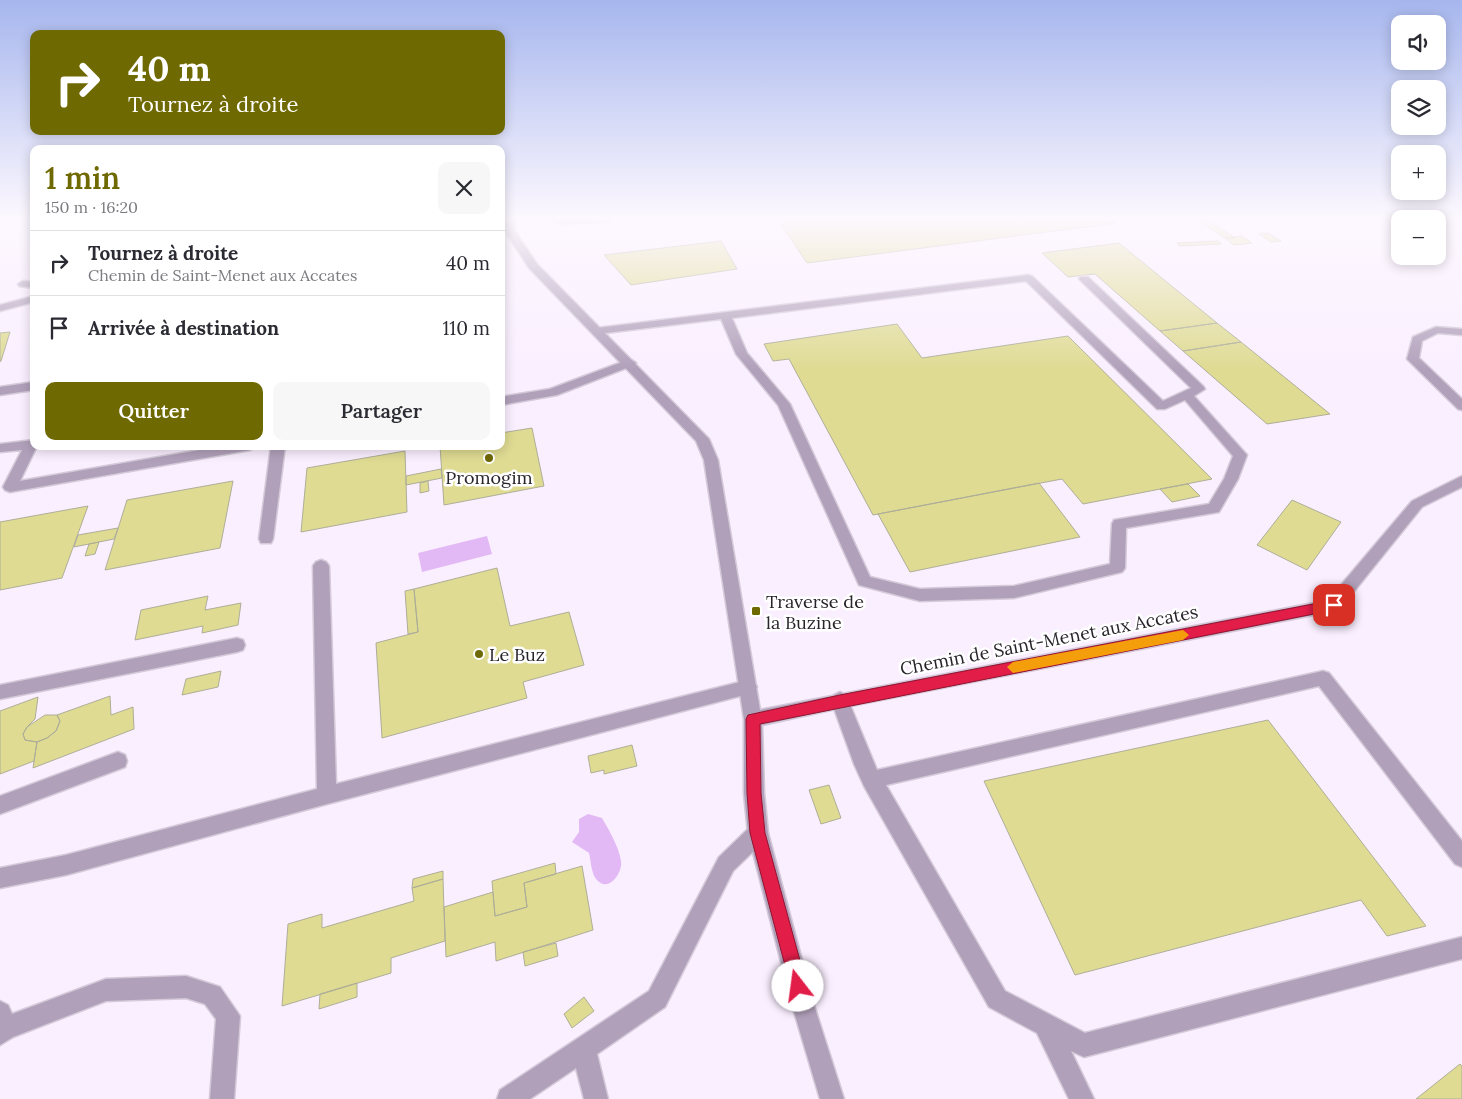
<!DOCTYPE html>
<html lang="fr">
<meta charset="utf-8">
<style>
:root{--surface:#fff;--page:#f7f7f7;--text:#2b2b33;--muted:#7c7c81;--line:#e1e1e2;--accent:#6f6902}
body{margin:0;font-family:Lora,serif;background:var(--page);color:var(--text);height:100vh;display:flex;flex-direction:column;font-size:19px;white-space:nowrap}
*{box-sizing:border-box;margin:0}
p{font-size:16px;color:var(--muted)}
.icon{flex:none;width:28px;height:28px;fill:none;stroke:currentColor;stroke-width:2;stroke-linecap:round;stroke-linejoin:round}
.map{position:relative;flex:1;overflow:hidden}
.drawer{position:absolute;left:30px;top:145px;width:475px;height:305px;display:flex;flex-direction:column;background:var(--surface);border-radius:10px;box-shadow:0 2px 12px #0003}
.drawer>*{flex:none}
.guide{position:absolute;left:30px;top:30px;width:475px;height:105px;border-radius:10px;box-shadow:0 2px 12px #0003;background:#6f6902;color:#fff;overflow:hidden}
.buttons{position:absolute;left:1391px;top:15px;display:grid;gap:10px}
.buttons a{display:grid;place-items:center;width:55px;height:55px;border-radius:10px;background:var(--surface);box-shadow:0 2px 12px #0003;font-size:25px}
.pin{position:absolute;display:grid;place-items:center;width:42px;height:42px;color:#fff;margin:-21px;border-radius:10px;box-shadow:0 2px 8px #0006}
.me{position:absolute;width:55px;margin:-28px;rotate:345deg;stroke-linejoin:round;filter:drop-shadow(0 0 4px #0008)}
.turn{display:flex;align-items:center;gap:18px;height:105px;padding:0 15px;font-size:22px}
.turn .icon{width:65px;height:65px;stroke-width:2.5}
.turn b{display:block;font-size:35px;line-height:42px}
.round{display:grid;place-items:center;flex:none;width:52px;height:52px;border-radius:10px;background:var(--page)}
.headline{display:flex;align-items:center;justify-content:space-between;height:85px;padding:0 15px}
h1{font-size:30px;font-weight:600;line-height:38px;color:var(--accent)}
.button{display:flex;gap:10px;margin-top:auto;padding:10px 15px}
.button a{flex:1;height:58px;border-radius:10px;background:var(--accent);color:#fff;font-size:20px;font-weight:600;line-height:58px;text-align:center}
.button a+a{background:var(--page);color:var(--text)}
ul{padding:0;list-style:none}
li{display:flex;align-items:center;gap:15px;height:65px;padding:0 15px;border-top:1px solid var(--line)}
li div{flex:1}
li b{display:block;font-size:19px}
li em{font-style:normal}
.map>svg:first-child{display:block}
.water{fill:#e3b9f5}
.building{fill:#dfdb93;stroke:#aeae98}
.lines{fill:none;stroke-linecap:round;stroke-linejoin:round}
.lane-casing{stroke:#d4cad9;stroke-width:3}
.street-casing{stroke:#d4cad9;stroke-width:3}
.lane{fill:#b1a0ba;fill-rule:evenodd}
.street{fill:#b1a0ba;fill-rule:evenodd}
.route{fill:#e11d48;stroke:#92132f}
.slow{fill:#f59e0b}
.poi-dot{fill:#6f6902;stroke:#fff;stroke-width:2}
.labels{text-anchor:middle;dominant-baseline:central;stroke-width:5;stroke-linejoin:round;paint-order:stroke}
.poi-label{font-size:18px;fill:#28242b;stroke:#fff;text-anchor:start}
.street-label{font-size:18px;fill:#28242b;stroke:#fff}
</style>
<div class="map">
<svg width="1462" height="1099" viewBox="0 0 1462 1099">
<rect width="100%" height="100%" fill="#faefff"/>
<path class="water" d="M 487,536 L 492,554 L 422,572 L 418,553 Z
M 588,814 L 602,818 C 609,830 619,847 621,861 C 623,873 608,894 596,879 C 591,872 591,861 589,853 L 572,842 L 579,832 L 579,819 Z"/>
<path class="building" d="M 776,217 L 1108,217 L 1116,223 L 807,263 Z
M 1203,217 L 1235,238 L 1225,238 L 1194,218 Z
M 1385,217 L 1424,217 L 1400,219 L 1399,225 Z
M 1268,233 L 1281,241 L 1271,242 L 1259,234 Z
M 1242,236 L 1252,243 L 1234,245 L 1225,238 Z
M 721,241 L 737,269 L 631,285 L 604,255 Z
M 1218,241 L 1221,244 L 1179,246 L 1177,243 Z
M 1119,243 L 1217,323 L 1160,331 L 1095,274 L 1068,277 L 1042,253 Z
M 1217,323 L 1241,342 L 1183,351 L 1160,331 Z
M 897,324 L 922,358 L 1068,336 L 1212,479 L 1083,504 L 1062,479 L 873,515 L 789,359 L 773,361 L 764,344 Z
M 10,332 L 1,361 L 0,362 L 0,333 Z
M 1241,342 L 1330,414 L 1267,424 L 1183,351 Z
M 532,428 L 544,486 L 444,505 L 440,446 L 501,446 L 501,433 Z
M 405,451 L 407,512 L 301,532 L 307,468 Z
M 441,469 L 442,478 L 406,485 L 406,476 Z
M 233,481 L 220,548 L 105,570 L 127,500 Z
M 428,481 L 429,491 L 420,493 L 420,483 Z
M 1039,483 L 1080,537 L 910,572 L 878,514 Z
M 1188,484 L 1200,496 L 1172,502 L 1160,489 Z
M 1292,500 L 1341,522 L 1307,570 L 1257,545 Z
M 88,506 L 62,578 L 0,590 L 0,522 Z
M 118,528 L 114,539 L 74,547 L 78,535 Z
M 99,542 L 95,554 L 85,556 L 89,544 Z
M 497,568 L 510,626 L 569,612 L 584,665 L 523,682 L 527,698 L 382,738 L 376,643 L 418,632 L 414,589 Z
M 414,589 L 418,632 L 408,634 L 405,591 Z
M 208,596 L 205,610 L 241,603 L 238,625 L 202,633 L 203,626 L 135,640 L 141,610 Z
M 221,671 L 218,687 L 182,695 L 186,679 Z
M 110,696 L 111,715 L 133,707 L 134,729 L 33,768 L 37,742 L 47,738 L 56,731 L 60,721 L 57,715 Z
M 38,697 L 35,719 L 27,727 L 23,734 L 25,740 L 37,742 L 34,761 L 0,774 L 0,711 Z
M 45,715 L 57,715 L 60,721 L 56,731 L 47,738 L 37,742 L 25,740 L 23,734 L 27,727 Z
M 1268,720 L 1426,926 L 1387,936 L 1361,900 L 1075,975 L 984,781 Z
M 632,745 L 637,766 L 604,774 L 604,770 L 591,773 L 588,756 Z
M 829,785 L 841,818 L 821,824 L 809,790 Z
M 555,863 L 556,874 L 524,883 L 527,907 L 495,916 L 492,881 Z
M 582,866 L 593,930 L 496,961 L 495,942 L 446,957 L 444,907 L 493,892 L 495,916 L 527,907 L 524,883 Z
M 443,871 L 443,879 L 412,888 L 413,879 Z
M 443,879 L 445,941 L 391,958 L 391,973 L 282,1006 L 288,924 L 322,914 L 322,928 L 414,901 L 412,888 Z
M 556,943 L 558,956 L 525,966 L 523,952 Z
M 357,983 L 357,997 L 319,1009 L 320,994 Z
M 584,997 L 594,1011 L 572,1028 L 564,1014 Z
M 1460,1064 L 1462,1066 L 1462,1099 L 1416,1099 Z"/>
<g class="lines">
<defs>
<path id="lane" d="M 545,217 L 607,217 L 612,220 L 607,223 L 558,224 Z
M 1028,275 L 1032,276 L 1163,401 L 1191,388 L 1079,279 L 1080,277 L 1088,277 L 1203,386 L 1205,389 L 1194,396 L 1247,455 L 1238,479 L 1219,512 L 1126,528 L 1125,568 L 1122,572 L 1014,598 L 920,601 L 859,585 L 778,405 L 736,354 L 721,319 L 597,334 L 591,331 L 597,328 ZM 1026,281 L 1157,409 L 1165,409 L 1185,400 L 1233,456 L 1224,479 L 1209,504 L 1114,520 L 1112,524 L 1110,564 L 1014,586 L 920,589 L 870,577 L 790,404 L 747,353 L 732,318 Z
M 23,281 L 34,282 L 34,288 L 19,286 L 18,284 Z
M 1436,327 L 1462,329 L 1462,335 L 1438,333 L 1422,341 L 1419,358 L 1462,399 L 1462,410 L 1458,409 L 1407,359 L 1413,337 Z
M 630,359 L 636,363 L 634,365 L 557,395 L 501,405 L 501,397 L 550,389 Z
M 34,382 L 34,390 L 0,395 L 0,387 Z
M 34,440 L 34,446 L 39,446 L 36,448 L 20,481 L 223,446 L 256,446 L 250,450 L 10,492 L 5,490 L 3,487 L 22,450 L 0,452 L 0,444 Z
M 271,446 L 285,446 L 273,539 L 271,543 L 261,543 L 259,539 Z
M 1462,476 L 1462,487 L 1422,507 L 1352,594 L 1346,596 L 1340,594 L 1338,590 L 1340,586 L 1412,501 Z
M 321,560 L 326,562 L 329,566 L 336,784 L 748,680 L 754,682 L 757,687 L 754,692 L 748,694 L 327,804 L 66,875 L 0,888 L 0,868 L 66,855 L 317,789 L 313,566 L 316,562 Z
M 237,638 L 243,640 L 245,645 L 243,650 L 237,652 L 0,699 L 0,685 Z
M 1323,671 L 1329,673 L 1462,841 L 1462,867 L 1455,864 L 1319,686 L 886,785 L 1005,991 L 1085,1033 L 1462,937 L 1462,959 L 1084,1057 L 1071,1051 L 1094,1099 L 1069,1099 L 1037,1033 L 989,1007 L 864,786 L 854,764 L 831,700 L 834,695 L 840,692 L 846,695 L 877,770 Z
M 118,752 L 125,755 L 127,761 L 125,767 L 0,814 L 0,796 Z
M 758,823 L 765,826 L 768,833 L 765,840 L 733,871 L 665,1007 L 597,1054 L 608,1099 L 584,1099 L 576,1068 L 530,1099 L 497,1099 L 500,1090 L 649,991 L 719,857 L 751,826 Z
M 186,976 L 220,987 L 240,1016 L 234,1099 L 210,1099 L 216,1019 L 205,1004 L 186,998 L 106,1001 L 13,1037 L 0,1045 L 0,1001 L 8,1005 L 12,1014 L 106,979 Z"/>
<path id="street" d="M 507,217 L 516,217 L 515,231 L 537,264 L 709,439 L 718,460 L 760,710 L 1329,600 C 1336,592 1340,582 1352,586 L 1354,590 L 1340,609 L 1334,611 L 840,708 L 762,725 L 764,793 L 768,833 L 814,1005 L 844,1099 L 820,1099 L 792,1005 L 748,833 L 744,793 L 744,719 L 704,460 L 696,441 L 529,268 L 505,231 Z
M 34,296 L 34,302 L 0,311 L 0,305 Z"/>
</defs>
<use href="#lane" class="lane-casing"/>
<use href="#street" class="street-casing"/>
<use href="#lane" class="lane"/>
<use href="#street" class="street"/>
</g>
<linearGradient id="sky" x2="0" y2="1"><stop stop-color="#a6b6ed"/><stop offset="0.59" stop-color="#fdf8ff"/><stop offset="1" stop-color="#fdf8ff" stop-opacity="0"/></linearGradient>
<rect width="1462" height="370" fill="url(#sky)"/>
<path class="route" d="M 1334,600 L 1340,605 L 1334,610 L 760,724 L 761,793 L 765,833 L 807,986 L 804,992 L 798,994 L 792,992 L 750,833 L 747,793 L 746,719 L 748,715 L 840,695 Z"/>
<path class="slow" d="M 1183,630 L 1189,635 L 1183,640 L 1013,673 L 1007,667 L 1013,662 Z"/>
<g class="poi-dot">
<circle cx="489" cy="458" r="5"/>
<rect x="751" y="606" width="10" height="10" rx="2.5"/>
<circle cx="479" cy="654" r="5"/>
</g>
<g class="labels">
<g class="poi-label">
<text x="489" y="477" text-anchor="middle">Promogim</text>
<text x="766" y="601">Traverse de<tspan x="766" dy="21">la Buzine</tspan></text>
<text x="489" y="654">Le Buz</text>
</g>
<g class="street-label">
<text transform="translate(1049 640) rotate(-11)">Chemin de Saint-Menet aux Accates</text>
</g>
</g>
</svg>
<div class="buttons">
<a><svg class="icon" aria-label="sound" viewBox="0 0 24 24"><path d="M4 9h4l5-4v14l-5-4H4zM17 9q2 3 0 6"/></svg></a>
<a><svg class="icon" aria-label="layers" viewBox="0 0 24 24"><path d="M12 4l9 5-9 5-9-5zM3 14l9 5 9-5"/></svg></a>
<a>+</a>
<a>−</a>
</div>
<div class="pin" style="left:1334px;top:605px;background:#d93025"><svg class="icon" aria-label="arrive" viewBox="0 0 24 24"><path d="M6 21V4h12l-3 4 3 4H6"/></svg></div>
<svg class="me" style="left:798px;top:986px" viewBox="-20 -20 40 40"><circle r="19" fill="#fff"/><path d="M0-13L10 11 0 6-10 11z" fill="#e11d48"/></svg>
<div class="guide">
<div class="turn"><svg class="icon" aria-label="right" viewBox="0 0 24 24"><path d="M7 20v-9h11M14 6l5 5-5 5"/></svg><div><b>40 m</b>Tournez à droite</div></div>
</div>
<section class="drawer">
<div class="headline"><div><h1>1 min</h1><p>150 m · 16:20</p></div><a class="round"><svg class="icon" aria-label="close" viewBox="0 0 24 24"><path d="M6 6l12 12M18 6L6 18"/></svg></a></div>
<ul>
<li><svg class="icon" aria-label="right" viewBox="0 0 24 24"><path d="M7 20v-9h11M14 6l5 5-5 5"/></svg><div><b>Tournez à droite</b><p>Chemin de Saint-Menet aux Accates</p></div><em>40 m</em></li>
<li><svg class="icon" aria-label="arrive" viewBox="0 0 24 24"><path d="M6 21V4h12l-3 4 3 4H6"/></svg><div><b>Arrivée à destination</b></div><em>110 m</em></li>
</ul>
<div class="button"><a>Quitter</a><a>Partager</a></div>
</section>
</div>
